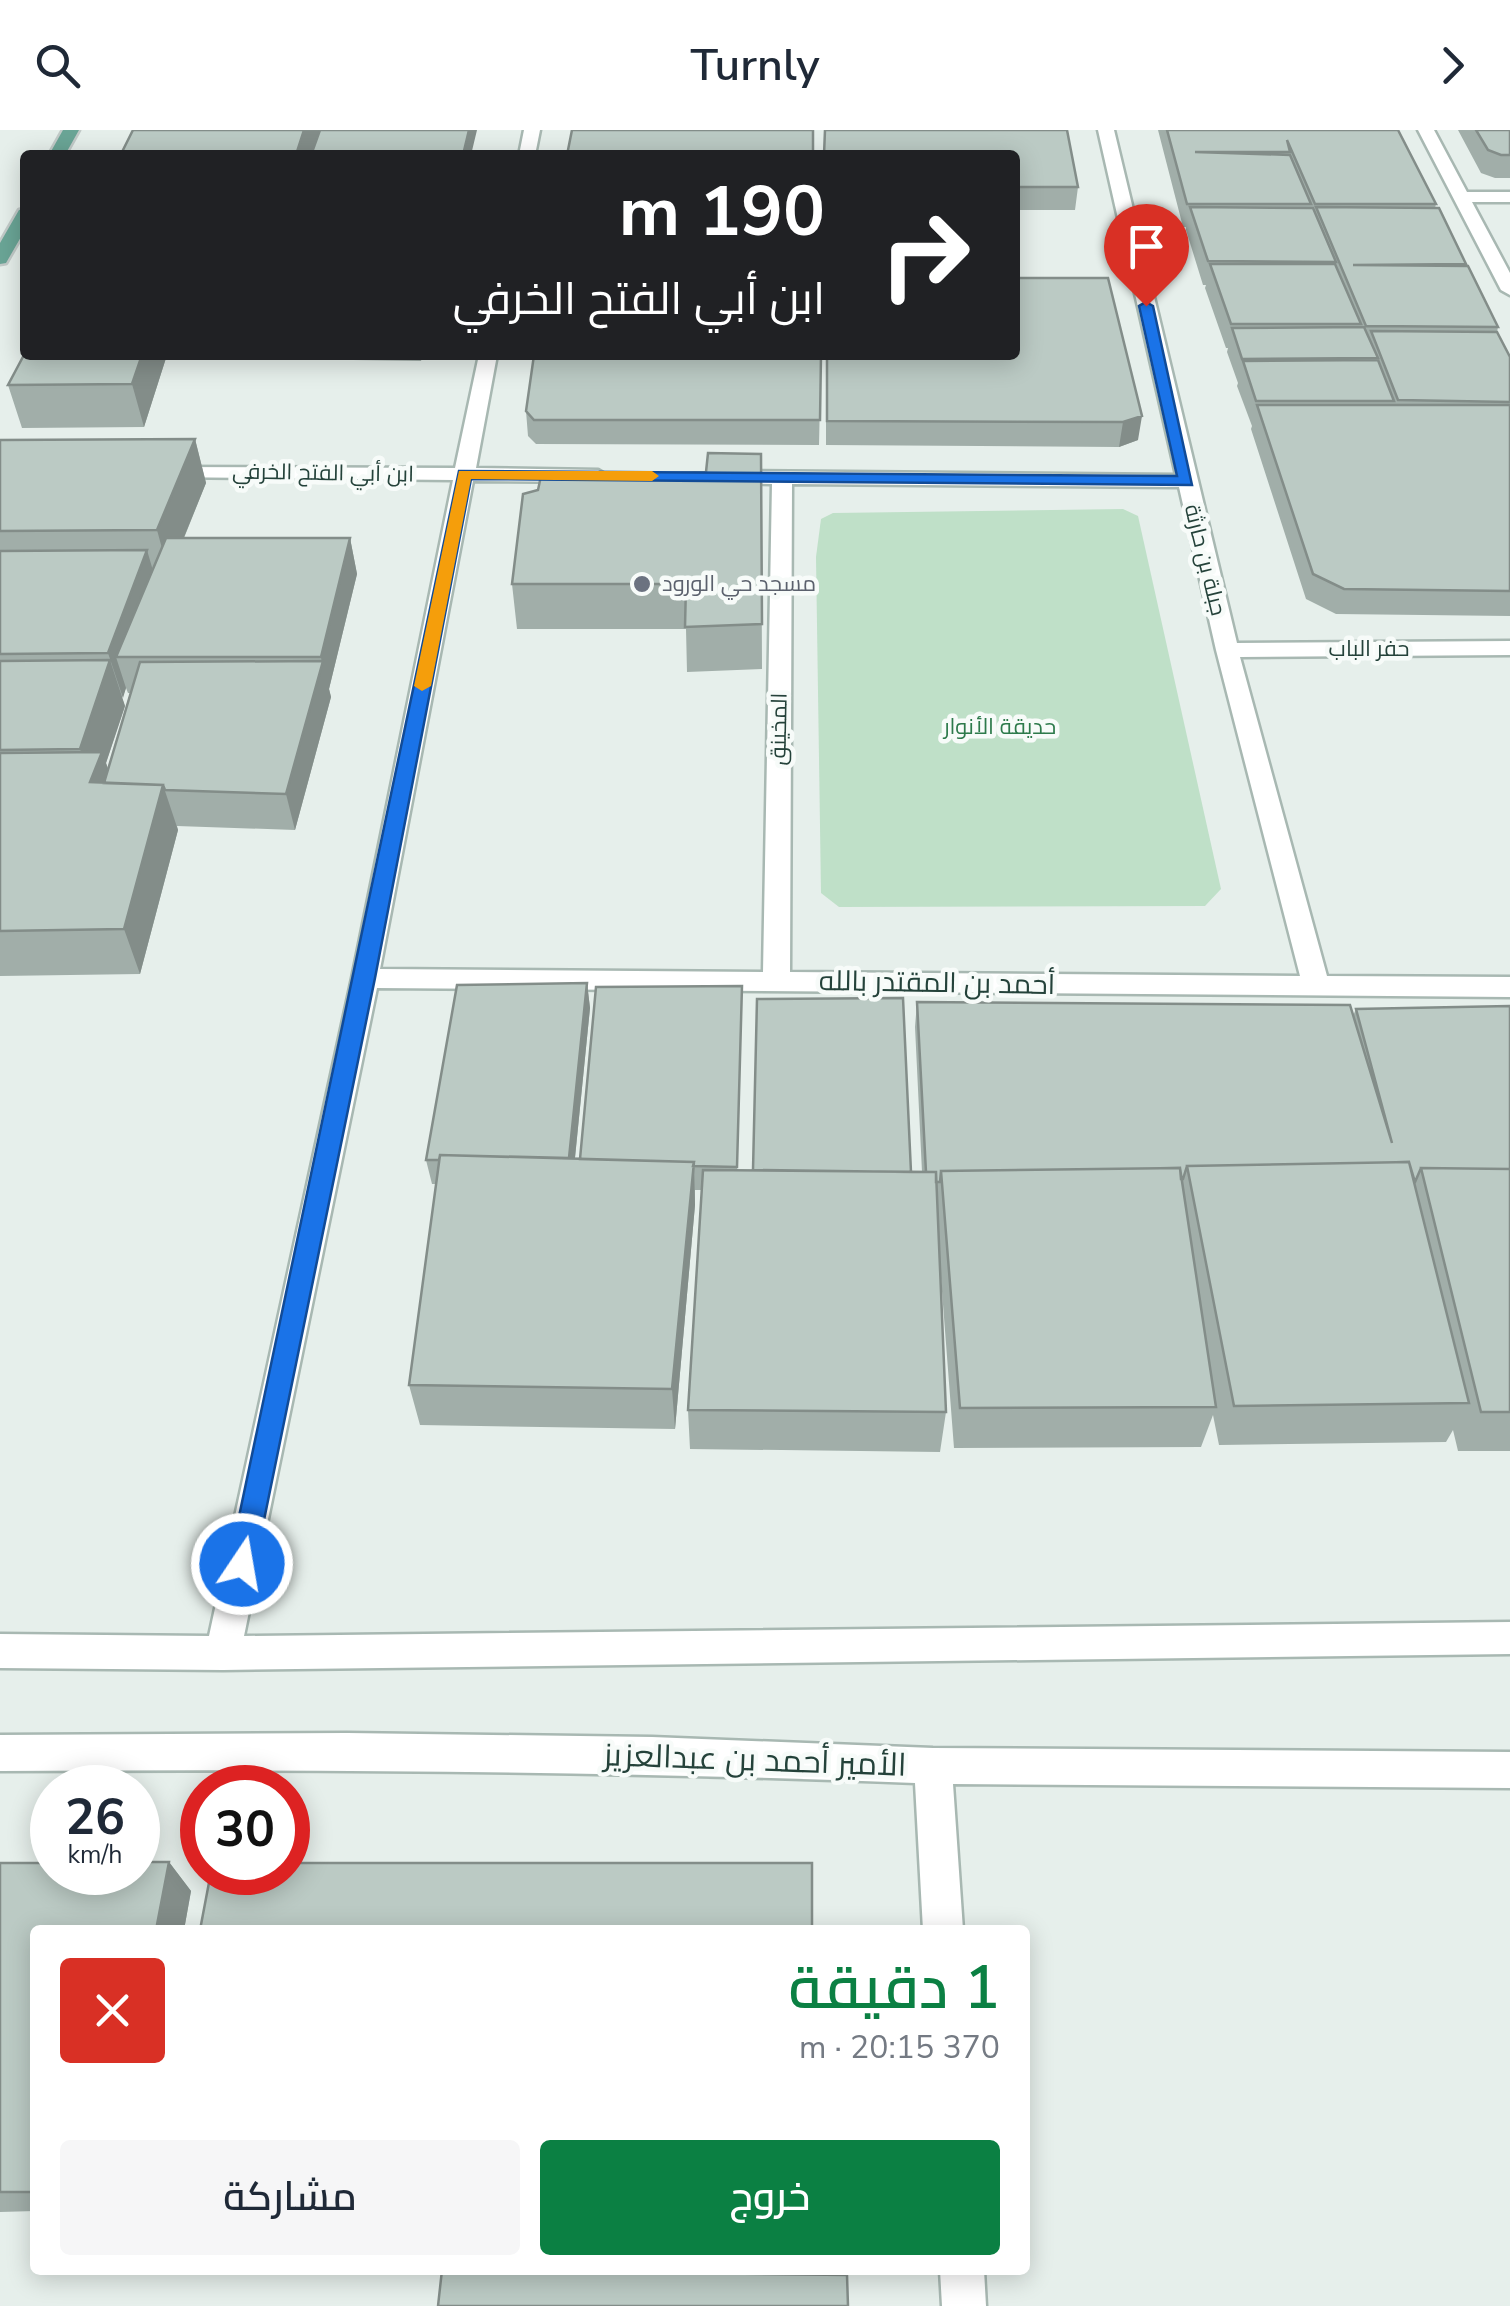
<!DOCTYPE html>
<html lang="ar">
<meta charset="utf-8">
<style>
:root{--surface:#fff;--page:#f6f6f7;--text:#1f2937;--muted:#747a83;--accent:#0b8043}
body{margin:0;font-family:"Nunito Sans",Cairo,sans-serif;background:var(--page);color:var(--text);direction:rtl;height:100vh;display:flex;flex-direction:column;font-size:38px;white-space:nowrap}
*{box-sizing:border-box;margin:0}
p{font-size:32px;color:var(--muted)}
.icon{flex:none;width:55px;height:55px;fill:none;stroke:currentColor;stroke-width:2;stroke-linecap:round;stroke-linejoin:round}
.map{position:relative;flex:1;overflow:hidden;direction:ltr}
.side{position:absolute;left:30px;top:1795px;width:1000px;height:350px;display:flex;flex-direction:column;background:var(--surface);border-radius:10px;box-shadow:0 5px 25px #0003;direction:rtl}
.side>*{flex:none}
.banner{position:absolute;left:20px;top:20px;width:1000px;height:210px;border-radius:10px;box-shadow:0 5px 25px #0003;direction:rtl;background:#202124;color:#fff;overflow:hidden}
.speed{position:absolute;left:30px;top:1635px;display:flex;gap:20px;font-size:50px;font-weight:700;text-align:center}
.speed>*{display:grid;place-content:center;width:130px;height:130px;border-radius:50%;background:var(--surface);box-shadow:0 5px 25px #0003;line-height:1}
.speed small{font-size:25px;font-weight:400}
.speed .limit{border:15px solid #d22;background:#fff;color:#111}
.pin{position:absolute;display:grid;place-items:center;width:85px;height:85px;color:#fff;margin:-102px -42px;border-radius:50% 50% 50% 0;rotate:-45deg;box-shadow:0 0 10px #0007}
.pin .icon{rotate:45deg}
.me{position:absolute;width:110px;margin:-55px;rotate:12deg;stroke-linejoin:round;filter:drop-shadow(0 0 8px #0008)}
.turn{display:flex;align-items:center;gap:35px;height:210px;padding:0 30px;font-size:45px}
.turn .icon{width:130px;height:130px;stroke-width:2.5}
.turn b{display:block;font-size:70px;line-height:85px}
.round{display:grid;place-items:center;flex:none;width:105px;height:105px;border-radius:10px;background:var(--page)}
.headline{display:flex;align-items:center;justify-content:space-between;height:170px;padding:0 30px}
h1{font-size:60px;font-weight:600;line-height:75px;color:var(--accent)}
.primary-button{display:flex;gap:20px;margin-top:auto;padding:20px 30px}
.primary-button a{flex:1;height:115px;border-radius:10px;background:var(--accent);color:#fff;font-size:40px;font-weight:600;line-height:115px;text-align:center}
.primary-button a+a{background:var(--page);color:var(--text)}
header{display:flex;justify-content:space-between;align-items:center;height:130px;padding:0 30px;background:var(--surface);font-size:45px;font-weight:600}
.map>svg:first-child{display:block}
.green{fill:#bfe0c8}
.lines{fill:none;stroke-linecap:round;stroke-linejoin:round}
.minor-casing{stroke:#a8b8b2;stroke-width:5}
.major-casing{stroke:#c2cac8;stroke-width:5}
.minor{fill:#fff;fill-rule:evenodd}
.major{fill:#6aa596;fill-rule:evenodd}
.wall{fill:#a1aea9;fill-rule:evenodd}
.shaded-wall{fill:#838d89}
.building{fill:#bbcac4;stroke:#838d89;stroke-width:2.5}
.route{fill:#1a73e8;stroke:#114b97;stroke-width:2.5}
.slow{fill:#f59e0b}
.worship-dot{fill:#6b7280;stroke:#f7fbf9;stroke-width:4}
.labels{text-anchor:middle;dominant-baseline:central;stroke-width:9;stroke-linejoin:round;paint-order:stroke}
.far-street-label{font-size:22px;fill:#24423a;stroke:#f7fbf9}
.far-worship-label{font-size:22px;fill:#5b616d;stroke:#f7fbf9;text-anchor:start}
.far-park-label{font-size:22px;fill:#2d7a4b;stroke:#f7fbf9}
.street-label{font-size:28px;fill:#24423a;stroke:#f7fbf9}
.near-street-label{font-size:32px;fill:#24423a;stroke:#f7fbf9}
</style>
<header><svg class="icon" aria-label="forward" viewBox="0 0 24 24"><path d="M9 5l7 7-7 7"/></svg>Turnly<svg class="icon" aria-label="search" viewBox="0 0 24 24"><circle cx="10" cy="10" r="6"/><path d="M15 15l6 6"/></svg></header>
<div class="map">
<svg width="1510" height="2176" viewBox="0 0 1510 2176">
<rect width="100%" height="100%" fill="#e6efeb"/>
<path class="green" d="M 1123,379 L 1138,386 L 1221,759 L 1205,776 L 839,777 L 821,763 L 816,427 L 821,389 L 833,383 Z"/>
<g class="lines">
<defs>
<path id="minor" d="M 524,0 L 540,0 L 535,25 L 519,25 Z
M 1098,0 L 1114,0 L 1237,513 L 1510,511 L 1510,525 L 1240,527 L 1327,846 L 1510,847 L 1510,867 L 377,858 L 244,1506 L 1510,1492 L 1510,1524 L 223,1540 L 0,1538 L 0,1504 L 209,1506 L 352,848 L 453,350 L 164,347 L 157,345 L 157,337 L 455,338 L 479,225 L 497,225 L 476,338 L 598,340 L 608,346 L 598,352 L 473,351 L 380,839 L 763,842 L 772,354 L 724,353 L 714,347 L 724,341 L 1176,345 ZM 792,354 L 1179,357 L 1216,520 L 1300,846 L 790,842 Z
M 1418,0 L 1434,0 L 1467,62 L 1510,62 L 1510,72 L 1472,72 L 1510,143 L 1510,165 L 1501,160 Z
M 347,1603 L 652,1607 L 933,1618 L 1510,1622 L 1510,1658 L 953,1654 L 963,1800 L 923,1800 L 915,1653 C 610,1641 306,1639 0,1641 L 0,1605 Z
M 940,2140 L 984,2140 L 986,2176 L 942,2176 Z"/>
<path id="major" d="M 63,0 L 79,0 L 65,25 L 49,25 Z
M 25,79 L 25,100 L 6,133 L 0,134 L 0,113 L 19,80 Z"/>
</defs>
<use href="#minor" class="minor-casing"/>
<use href="#major" class="major-casing"/>
<use href="#minor" class="minor"/>
<use href="#major" class="major"/>
</g>
<path class="wall" d="M 1158,0 L 1398,0 L 1436,74 L 1435,78 L 1466,134 L 1465,136 L 1498,197 L 1497,202 L 1510,227 L 1510,486 L 1336,484 L 1306,469 L 1251,299 L 1252,296 L 1237,256 L 1238,253 L 1227,222 L 1228,218 L 1226,218 L 1205,158 L 1206,155 L 1203,155 L 1186,100 L 1186,97 L 1183,97 Z
M 1458,0 L 1510,0 L 1510,48 L 1495,48 L 1481,43 Z
M 1015,25 L 1078,57 L 1075,80 L 1015,80 Z
M 1108,148 L 1138,310 L 1119,317 L 826,315 L 826,225 L 1015,225 Z
M 284,225 L 423,225 L 421,231 L 285,229 Z
M 821,225 L 819,315 L 536,314 L 528,306 L 526,281 Z
M 166,228 L 144,297 L 22,298 L 8,255 Z
M 195,309 L 206,353 L 184,408 L 350,408 L 357,444 L 329,559 L 331,567 L 295,700 L 177,696 L 178,700 L 140,844 L 0,846 L 0,310 ZM 126,558 L 128,563 L 130,563 L 108,639 L 106,633 L 125,576 L 122,568 Z
M 761,324 L 762,539 L 687,542 L 686,499 L 517,499 L 512,454 L 706,342 Z
M 587,853 L 590,878 L 575,1028 L 580,1029 L 742,856 L 737,1040 L 922,1042 L 915,897 L 917,872 L 1353,886 L 1356,879 L 1510,876 L 1510,1321 L 1458,1321 L 1453,1300 L 1446,1312 L 1219,1315 L 1213,1285 L 1201,1317 L 954,1318 L 940,1135 L 946,1282 L 940,1322 L 690,1319 L 688,1280 L 702,1060 L 695,1060 L 695,1075 L 675,1299 L 420,1295 L 409,1255 L 436,1054 L 432,1054 L 426,1030 Z
M 169,1732 L 191,1761 L 184,1800 L 35,1800 L 35,2081 L 0,2082 L 0,1733 Z"/>
<path class="shaded-wall" d="M 304,0 L 324,0 L 316,25 L 296,25 Z
M 469,0 L 477,0 L 471,25 L 463,25 Z
M 142,225 L 165,225 L 166,228 L 144,297 L 132,254 Z
M 1142,286 L 1138,310 L 1119,317 L 1123,292 Z
M 195,309 L 206,353 L 169,444 L 157,400 Z
M 350,408 L 357,444 L 329,559 L 331,567 L 295,700 L 286,664 L 322,535 L 321,527 Z
M 147,420 L 160,465 L 116,527 L 126,558 L 123,568 L 108,523 Z
M 110,530 L 125,576 L 106,633 L 115,659 L 106,697 L 80,619 Z
M 163,655 L 178,700 L 140,844 L 124,799 Z
M 587,853 L 590,878 L 572,1057 L 569,1033 Z
M 694,1032 L 695,1075 L 675,1299 L 672,1259 Z
M 169,1732 L 191,1761 L 184,1800 L 156,1800 Z"/>
<path class="building" d="M 133,0 L 304,0 L 296,25 L 121,24 Z
M 320,0 L 469,0 L 463,25 L 311,25 Z
M 572,0 L 813,0 L 813,25 L 567,25 Z
M 825,0 L 1067,0 L 1078,57 L 1015,57 L 1015,25 L 824,25 Z
M 1167,0 L 1398,0 L 1436,74 L 1315,74 L 1287,10 L 1290,22 L 1195,22 L 1290,25 L 1311,74 L 1187,74 Z
M 1476,0 L 1510,0 L 1510,25 L 1501,25 L 1488,20 Z
M 1190,77 L 1313,78 L 1336,132 L 1208,131 Z
M 1316,77 L 1439,78 L 1466,134 L 1353,135 L 1468,136 L 1498,197 L 1366,196 Z
M 1210,134 L 1335,134 L 1361,194 L 1231,194 Z
M 1015,148 L 1108,148 L 1142,286 L 1123,292 L 827,291 L 827,225 L 1015,225 Z
M 1364,197 L 1378,228 L 1242,229 L 1232,198 Z
M 1371,201 L 1497,202 L 1510,227 L 1510,272 L 1398,270 Z
M 25,223 L 25,225 L 142,225 L 132,254 L 8,255 Z
M 534,225 L 821,225 L 820,290 L 534,290 L 526,281 Z
M 1378,230 L 1394,271 L 1256,271 L 1243,231 Z
M 1257,275 L 1510,275 L 1510,461 L 1344,459 L 1313,444 Z
M 195,309 L 157,400 L 0,401 L 0,310 Z
M 708,323 L 761,324 L 762,494 L 685,497 L 686,454 L 512,454 L 523,364 L 538,360 L 541,346 L 706,342 Z
M 166,408 L 350,408 L 321,527 L 116,527 Z
M 147,420 L 108,523 L 0,524 L 0,421 Z
M 110,530 L 80,619 L 0,620 L 0,531 Z
M 323,531 L 286,664 L 165,660 L 163,655 L 104,653 L 140,532 Z
M 102,622 L 90,652 L 163,655 L 124,799 L 0,801 L 0,623 Z
M 587,853 L 569,1028 L 440,1025 L 439,1030 L 426,1030 L 457,855 Z
M 742,856 L 737,1037 L 693,1036 L 694,1032 L 580,1029 L 596,857 Z
M 903,868 L 911,1042 L 753,1040 L 757,869 Z
M 917,872 L 1350,875 L 1392,1013 L 1356,879 L 1510,876 L 1510,1039 L 1421,1038 L 1415,1052 L 1409,1032 L 1187,1036 L 1183,1049 L 1181,1049 L 1180,1038 L 941,1041 L 940,1052 L 936,1052 L 936,1042 L 926,1042 Z
M 440,1025 L 694,1032 L 672,1259 L 409,1255 Z
M 1409,1032 L 1469,1273 L 1234,1276 L 1187,1036 Z
M 1180,1038 L 1216,1277 L 960,1278 L 941,1041 Z
M 1421,1038 L 1510,1039 L 1510,1282 L 1481,1282 Z
M 703,1040 L 936,1042 L 946,1282 L 688,1280 Z
M 138,1732 L 169,1732 L 156,1800 L 35,1800 L 35,2062 L 0,2062 L 0,1733 L 52,1733 L 52,1742 L 138,1742 Z
M 288,1733 L 812,1733 L 812,1800 L 200,1800 L 211,1742 L 288,1742 Z
M 442,2140 L 847,2145 L 848,2176 L 438,2176 Z"/>
<path class="route" d="M 1146,172 L 1153,176 L 1192,355 L 471,349 L 375,848 L 255,1434 L 251,1443 L 242,1446 L 233,1443 L 229,1434 L 459,341 L 1177,346 L 1139,176 Z"/>
<path class="slow" d="M 459,341 L 652,341 L 659,346 L 652,351 L 471,349 L 431,556 L 422,561 L 414,556 Z"/>
<circle class="worship-dot" cx="642" cy="454" r="10"/>
<g class="labels">
<g class="far-street-label">
<text transform="translate(323 343) rotate(1)">ابن أبي الفتح الخرفي</text>
<text transform="translate(1205 430) rotate(76)">جبلة بن حارثة</text>
<text x="1369" y="519">حفر الباب</text>
<text transform="translate(779 599) rotate(-89)">المخينق</text>
</g>
<g class="far-worship-label">
<text x="662" y="454">مسجد حي الورود</text>
</g>
<g class="far-park-label">
<text x="1000" y="597">حديقة الأنوار</text>
</g>
<g class="street-label">
<text transform="translate(937 853) rotate(1)">أحمد بن المقتدر بالله</text>
</g>
<g class="near-street-label">
<text transform="translate(755 1630) rotate(2)">الأمير أحمد بن عبدالعزيز</text>
</g>
</g>
</svg>
<div class="speed"><div>26<small>km/h</small></div><div class="limit">30</div></div>
<div class="pin" style="left:1146px;top:176px;background:#d93025"><svg class="icon" aria-label="arrive" viewBox="0 0 24 24"><path d="M6 21V4h12l-3 4 3 4H6"/></svg></div>
<svg class="me" style="left:242px;top:1434px" viewBox="-20 -20 40 40"><circle r="17" fill="#1a73e8" stroke="#fff" stroke-width="3"/><path d="M0-11L8 9 0 5-8 9z" fill="#fff"/></svg>
<div class="banner">
<div class="turn"><svg class="icon" aria-label="right" viewBox="0 0 24 24"><path d="M7 20v-9h11M14 6l5 5-5 5"/></svg><div><b>190 m</b>ابن أبي الفتح الخرفي</div></div>
</div>
<section class="side">
<div class="headline"><div><h1>1 دقيقة</h1><p>370 m · 20:15</p></div><a class="round" style="background:#d93025;color:#fff"><svg class="icon" aria-label="close" viewBox="0 0 24 24"><path d="M6 6l12 12M18 6L6 18"/></svg></a></div>
<div class="primary-button"><a>خروج</a><a>مشاركة</a></div>
</section>
</div>
